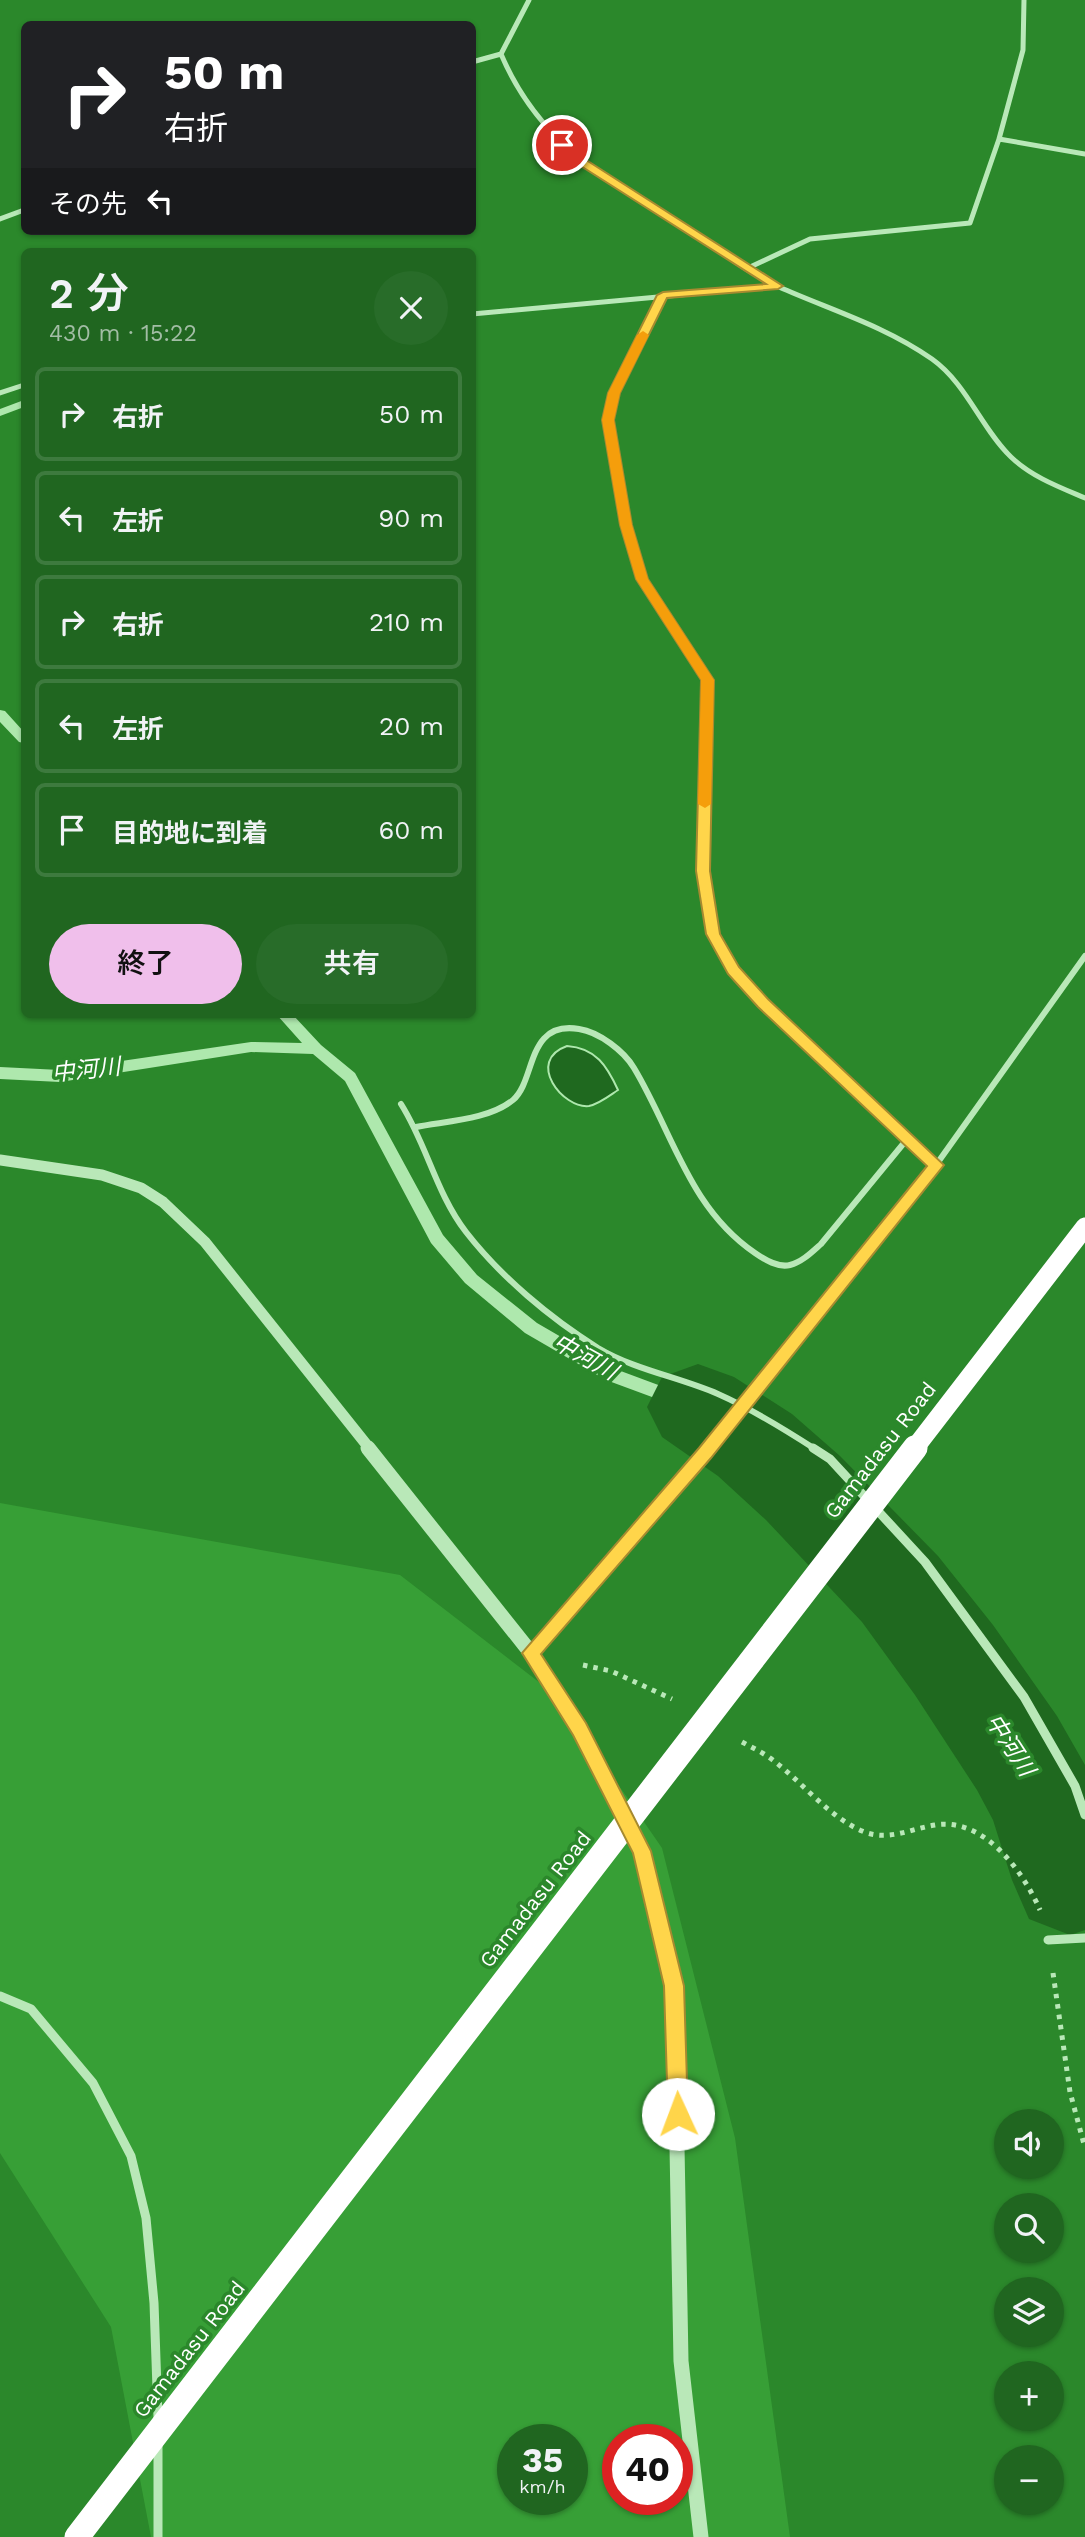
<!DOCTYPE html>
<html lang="ja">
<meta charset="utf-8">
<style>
:root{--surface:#206620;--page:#286c29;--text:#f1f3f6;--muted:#a2bda5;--line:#3d7a3e;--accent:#f0bfeb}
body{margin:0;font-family:"Work Sans","Noto Sans JP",sans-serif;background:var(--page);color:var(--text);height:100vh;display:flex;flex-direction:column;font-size:26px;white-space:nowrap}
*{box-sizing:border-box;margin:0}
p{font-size:23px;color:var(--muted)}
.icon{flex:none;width:38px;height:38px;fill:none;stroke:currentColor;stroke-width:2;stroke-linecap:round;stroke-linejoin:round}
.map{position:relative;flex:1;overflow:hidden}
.details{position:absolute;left:21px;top:248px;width:455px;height:770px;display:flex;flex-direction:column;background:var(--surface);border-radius:10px;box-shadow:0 2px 5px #0004}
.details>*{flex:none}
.top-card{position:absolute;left:21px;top:21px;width:455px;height:214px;border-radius:10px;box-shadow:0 2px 5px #0004;background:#202124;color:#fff;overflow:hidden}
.buttons{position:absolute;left:994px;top:2109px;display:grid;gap:14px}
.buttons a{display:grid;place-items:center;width:70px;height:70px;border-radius:50%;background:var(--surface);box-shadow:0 2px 5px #0004;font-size:35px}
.speed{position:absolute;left:497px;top:2424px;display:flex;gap:14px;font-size:35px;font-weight:700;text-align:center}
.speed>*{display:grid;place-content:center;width:91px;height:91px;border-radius:50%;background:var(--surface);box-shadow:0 2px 5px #0004;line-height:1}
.speed small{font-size:18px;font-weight:400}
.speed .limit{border:10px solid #d22;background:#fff;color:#111}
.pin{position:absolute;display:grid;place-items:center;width:60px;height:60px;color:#fff;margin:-30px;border:4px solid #fff;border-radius:50%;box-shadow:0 2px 7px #0007}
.me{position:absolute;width:77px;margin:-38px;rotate:358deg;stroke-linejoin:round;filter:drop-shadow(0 0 5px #0008)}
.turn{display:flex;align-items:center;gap:24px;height:147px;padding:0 28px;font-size:32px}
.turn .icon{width:91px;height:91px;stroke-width:2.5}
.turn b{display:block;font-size:49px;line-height:60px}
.then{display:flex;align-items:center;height:66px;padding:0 28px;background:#0003;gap:14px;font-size:26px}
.round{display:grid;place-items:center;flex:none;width:74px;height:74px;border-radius:37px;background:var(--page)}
.headline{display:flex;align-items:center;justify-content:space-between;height:119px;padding:0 28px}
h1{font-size:42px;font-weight:600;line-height:52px}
.cta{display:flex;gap:14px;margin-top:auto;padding:14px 28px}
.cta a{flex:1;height:80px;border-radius:42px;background:var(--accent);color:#111;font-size:28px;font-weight:600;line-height:80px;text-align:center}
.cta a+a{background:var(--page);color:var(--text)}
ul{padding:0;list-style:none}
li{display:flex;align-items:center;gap:21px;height:94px;margin:0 14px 10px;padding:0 14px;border:4px solid var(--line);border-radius:10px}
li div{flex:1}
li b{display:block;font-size:26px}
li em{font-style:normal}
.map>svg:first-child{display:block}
.green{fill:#379f36;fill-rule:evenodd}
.water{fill:#1f691f;stroke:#aee8ad;stroke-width:2}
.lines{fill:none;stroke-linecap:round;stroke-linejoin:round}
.stream{fill:#aee8ad;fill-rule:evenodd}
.river{fill:#1f691f;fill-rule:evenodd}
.path{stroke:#b9e8b8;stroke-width:5;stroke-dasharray:4.5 6;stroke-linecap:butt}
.minor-far2{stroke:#b9e8b8;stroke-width:5}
.minor-far1{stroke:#b9e8b8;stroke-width:6}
.minor{stroke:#b9e8b8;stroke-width:9}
.tertiary-far1{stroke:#b9e8b8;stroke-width:11}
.tertiary{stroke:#b9e8b8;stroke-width:15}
.minor-bridge-far1{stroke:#b9e8b8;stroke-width:6}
.minor-bridge{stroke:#b9e8b8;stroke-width:9}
.motorway-bridge-far1{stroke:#fff;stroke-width:19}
.motorway-bridge{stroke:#fff;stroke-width:25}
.route{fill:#ffd54a;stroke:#a68a30;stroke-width:2}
.slow{fill:#f59e0b}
.labels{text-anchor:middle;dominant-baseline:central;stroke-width:7;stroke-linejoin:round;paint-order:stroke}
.street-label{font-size:21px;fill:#fff;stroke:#2b882b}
.water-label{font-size:23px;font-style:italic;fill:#fff;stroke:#2b882b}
</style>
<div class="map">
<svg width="1085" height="2537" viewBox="0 0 1085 2537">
<rect width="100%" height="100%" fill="#2b882b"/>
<path class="green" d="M 0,1503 L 400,1575 L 557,1696 L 662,1848 L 735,2138 L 790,2537 L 151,2537 L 111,2327 L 0,2153 ZM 513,2440 L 572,2440 L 572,2499 L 513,2499 ZM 618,2440 L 677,2440 L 677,2499 L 618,2499 Z"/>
<path class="water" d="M 567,1046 C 596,1048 607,1066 618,1090 C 609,1096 599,1104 589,1106 C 563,1109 525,1061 567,1046 Z"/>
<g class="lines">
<path class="stream" d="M 24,400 L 24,407 L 0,416 L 0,409 Z
M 0,710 L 5,711 L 24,732 L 24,743 L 19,742 L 0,722 Z
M 277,1015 L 293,1015 L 321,1045 L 355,1073 L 443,1235 L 477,1275 L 537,1323 L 618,1370 L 704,1402 L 706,1407 L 704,1412 L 698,1414 L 606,1380 L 525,1333 L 465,1283 L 431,1243 L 345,1081 L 313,1054 L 251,1052 L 60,1082 L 0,1079 L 0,1067 L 60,1070 L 251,1042 L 302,1043 Z"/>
<path class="river" d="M 698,1364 L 734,1377 L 792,1414 L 840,1456 L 938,1556 L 993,1625 L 1057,1716 L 1085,1765 L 1085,1930 L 1070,1935 L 1029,1919 L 1012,1880 L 993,1820 L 977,1790 L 915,1695 L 862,1622 L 766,1520 L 718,1476 L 662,1437 L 647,1407 L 662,1377 Z"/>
<path class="path" d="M 583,1665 L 611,1671 L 672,1699
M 742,1742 C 753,1748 764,1753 774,1761 C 803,1783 828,1816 862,1831 C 887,1842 910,1829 935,1825 C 984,1817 1023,1871 1040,1910
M 1053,1973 L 1070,2092 L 1085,2148"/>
<path class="minor-far2" d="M 529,0 L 501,54 C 541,148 612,182 694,234 C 722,252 748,273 779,287 C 831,310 885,326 932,359 C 967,384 981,428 1011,457 C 1032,477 1059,487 1085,498
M 472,62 L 501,54
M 999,139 L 1023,50 L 1024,0
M 0,219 L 24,210
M 748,268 L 810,239 L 970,223 L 999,139 L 1085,154
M 663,295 L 614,393 L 608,420 L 626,525 L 642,579 L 673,625
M 472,314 L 777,286
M 0,393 L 24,385"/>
<path class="minor-far1" d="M 672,623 L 707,680 L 703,871 L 713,934 L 733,971 L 763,1003 L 936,1165
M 401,1104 C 427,1145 436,1193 466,1232 C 501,1277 550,1318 598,1348 C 635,1370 679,1377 718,1394 C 752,1409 784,1429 815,1449
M 416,1127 C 446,1121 488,1120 513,1100 C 536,1081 526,1020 579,1029 C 599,1032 624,1051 634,1068 C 673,1133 689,1208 755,1253 C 765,1260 778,1268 790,1265 C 802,1262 812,1252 821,1244 L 908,1138
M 799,1335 L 936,1165 L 1085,956"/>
<path class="minor" d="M 813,1448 L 830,1459 L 925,1562 L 1024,1697 L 1075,1786 L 1085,1815
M 531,1653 L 704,1453
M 1048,1940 L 1085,1938
M 0,1996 L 31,2009 L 93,2083 L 131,2156 L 146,2218 L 154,2303 L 158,2417
M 158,2443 L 158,2537"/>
<path class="tertiary-far1" d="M 0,1160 L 102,1175 L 141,1188 L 163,1202 L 205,1242 L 370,1449"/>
<path class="tertiary" d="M 368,1448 L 531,1653 L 579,1729 L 642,1851 L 674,1986 L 681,2361 L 701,2537"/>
<path class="minor-bridge-far1" d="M 707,1449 L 799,1335"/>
<path class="minor-bridge" d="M 704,1453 L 708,1448"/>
<path class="motorway-bridge-far1" d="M 914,1449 L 1085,1227"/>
<path class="motorway-bridge" d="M 77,2537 L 915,1448"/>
</g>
<path class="route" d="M 559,143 L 566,143 L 580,156 L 783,286 L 778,289 L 667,298 L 620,393 L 614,420 L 632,525 L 648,579 L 714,680 L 710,871 L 720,934 L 739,967 L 768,999 L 944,1165 L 711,1458 L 541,1654 L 586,1723 L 651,1851 L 684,1986 L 688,2114 L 685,2121 L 678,2124 L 671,2121 L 668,2114 L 664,1986 L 633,1853 L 573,1735 L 522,1653 L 699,1448 L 927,1166 L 758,1007 L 728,974 L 706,934 L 696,871 L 701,680 L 636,579 L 620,525 L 602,420 L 608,393 L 657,295 L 663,292 L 766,284 L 573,161 L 559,147 Z"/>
<path class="slow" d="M 643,331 L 649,335 L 620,393 L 614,420 L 632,525 L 648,579 L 714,680 L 711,804 L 705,808 L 698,804 L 701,680 L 636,579 L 620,525 L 602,420 L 608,393 L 637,335 Z"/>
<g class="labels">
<g class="street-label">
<text transform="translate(880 1450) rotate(-52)">Gamadasu Road</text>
<text transform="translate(535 1899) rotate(-52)">Gamadasu Road</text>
<text transform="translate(189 2349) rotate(-52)">Gamadasu Road</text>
</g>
<g class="water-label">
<text transform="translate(86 1070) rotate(-6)">中河川</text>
<text transform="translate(585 1357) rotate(29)">中河川</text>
<text transform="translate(1010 1745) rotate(57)">中河川</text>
</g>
</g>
</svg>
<div class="buttons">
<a><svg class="icon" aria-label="sound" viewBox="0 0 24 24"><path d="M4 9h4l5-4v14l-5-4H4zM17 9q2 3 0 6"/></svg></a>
<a><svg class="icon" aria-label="search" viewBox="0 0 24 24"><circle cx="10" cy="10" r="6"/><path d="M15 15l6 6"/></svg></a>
<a><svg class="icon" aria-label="layers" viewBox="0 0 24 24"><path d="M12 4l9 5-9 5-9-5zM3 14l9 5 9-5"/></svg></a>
<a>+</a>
<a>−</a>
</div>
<div class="speed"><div>35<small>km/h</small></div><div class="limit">40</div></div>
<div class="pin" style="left:562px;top:145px;background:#d93025"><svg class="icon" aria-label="arrive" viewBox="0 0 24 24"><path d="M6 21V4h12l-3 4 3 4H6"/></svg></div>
<svg class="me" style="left:678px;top:2114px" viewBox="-20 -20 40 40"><circle r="19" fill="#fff"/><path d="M0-13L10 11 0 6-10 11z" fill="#ffd54a"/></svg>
<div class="top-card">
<div class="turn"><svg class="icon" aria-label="right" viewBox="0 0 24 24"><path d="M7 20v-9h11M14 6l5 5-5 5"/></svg><div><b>50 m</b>右折</div></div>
<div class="then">その先<svg class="icon" aria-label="left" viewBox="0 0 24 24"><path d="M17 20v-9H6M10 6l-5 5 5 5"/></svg></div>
</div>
<section class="details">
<div class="headline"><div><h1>2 分</h1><p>430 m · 15:22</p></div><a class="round"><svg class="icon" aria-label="close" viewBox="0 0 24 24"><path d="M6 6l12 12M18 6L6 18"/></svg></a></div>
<ul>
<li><svg class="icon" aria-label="right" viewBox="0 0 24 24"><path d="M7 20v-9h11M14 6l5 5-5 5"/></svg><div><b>右折</b></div><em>50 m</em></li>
<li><svg class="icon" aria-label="left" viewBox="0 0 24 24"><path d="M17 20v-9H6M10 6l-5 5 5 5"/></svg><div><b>左折</b></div><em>90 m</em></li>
<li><svg class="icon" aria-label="right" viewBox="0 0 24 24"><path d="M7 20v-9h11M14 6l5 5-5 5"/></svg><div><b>右折</b></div><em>210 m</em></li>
<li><svg class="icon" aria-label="left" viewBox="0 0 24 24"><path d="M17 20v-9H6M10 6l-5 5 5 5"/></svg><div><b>左折</b></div><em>20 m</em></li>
<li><svg class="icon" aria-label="arrive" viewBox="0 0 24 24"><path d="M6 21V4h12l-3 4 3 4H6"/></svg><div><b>目的地に到着</b></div><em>60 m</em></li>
</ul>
<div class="cta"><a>終了</a><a>共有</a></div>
</section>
</div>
